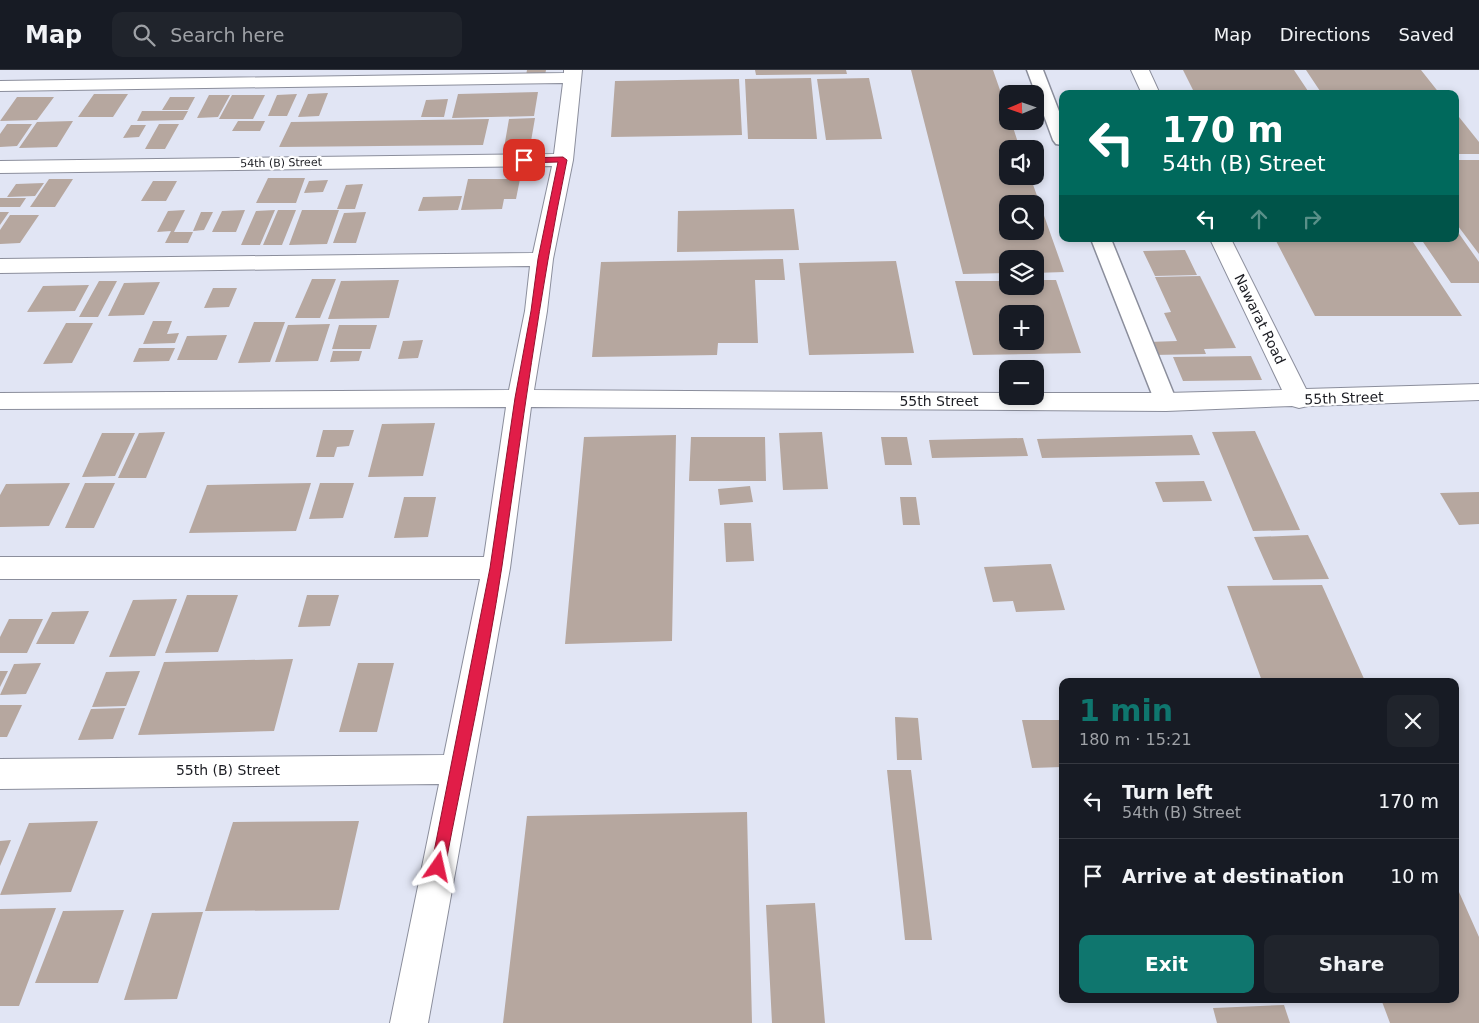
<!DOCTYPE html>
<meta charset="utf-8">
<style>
:root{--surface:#171b24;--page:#20242c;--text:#f1f3f6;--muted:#9ea1a6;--line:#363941;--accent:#0f766e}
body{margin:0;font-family:"DejaVu Sans",sans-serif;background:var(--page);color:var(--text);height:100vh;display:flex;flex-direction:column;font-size:19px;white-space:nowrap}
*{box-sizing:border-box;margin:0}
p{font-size:16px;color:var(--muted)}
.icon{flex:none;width:28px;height:28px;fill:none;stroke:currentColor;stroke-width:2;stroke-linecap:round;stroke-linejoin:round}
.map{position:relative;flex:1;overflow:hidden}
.details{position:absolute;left:1059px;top:608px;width:400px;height:325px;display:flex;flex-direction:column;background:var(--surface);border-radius:10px;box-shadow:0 2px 8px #0003}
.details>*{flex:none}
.banner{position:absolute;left:1059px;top:20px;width:400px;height:152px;border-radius:10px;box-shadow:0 2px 8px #0003;background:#00695c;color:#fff;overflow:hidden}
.needle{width:32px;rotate:268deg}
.buttons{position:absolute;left:999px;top:15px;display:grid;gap:10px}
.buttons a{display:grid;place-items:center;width:45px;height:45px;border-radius:10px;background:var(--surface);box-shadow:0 2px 8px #0003;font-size:25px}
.pin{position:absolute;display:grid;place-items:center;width:42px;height:42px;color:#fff;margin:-21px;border-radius:10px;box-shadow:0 2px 8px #0006}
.me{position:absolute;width:55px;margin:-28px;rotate:11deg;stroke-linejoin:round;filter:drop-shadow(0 0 4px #0008)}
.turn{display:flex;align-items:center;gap:18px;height:105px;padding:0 20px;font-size:22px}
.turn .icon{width:65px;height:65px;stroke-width:2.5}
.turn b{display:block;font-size:35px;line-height:42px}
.lanes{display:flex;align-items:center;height:48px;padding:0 20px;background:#0003;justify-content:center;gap:25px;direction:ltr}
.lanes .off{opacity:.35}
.round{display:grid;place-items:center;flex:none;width:52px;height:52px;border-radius:10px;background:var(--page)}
.summary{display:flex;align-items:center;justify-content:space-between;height:85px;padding:0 20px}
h1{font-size:30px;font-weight:700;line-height:38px;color:var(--accent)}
.primary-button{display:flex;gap:10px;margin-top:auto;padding:10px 20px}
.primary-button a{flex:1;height:58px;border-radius:10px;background:var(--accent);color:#fff;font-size:20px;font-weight:700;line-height:58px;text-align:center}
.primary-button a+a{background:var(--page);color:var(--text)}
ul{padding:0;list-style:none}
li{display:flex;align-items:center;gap:15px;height:75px;padding:0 20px;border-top:1px solid var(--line)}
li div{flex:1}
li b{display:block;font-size:19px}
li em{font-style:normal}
header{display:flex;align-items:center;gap:30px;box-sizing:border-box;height:70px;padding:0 25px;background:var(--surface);border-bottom:1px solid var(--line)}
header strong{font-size:24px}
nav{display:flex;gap:28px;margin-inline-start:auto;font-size:18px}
.search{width:350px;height:45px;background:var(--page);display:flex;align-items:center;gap:12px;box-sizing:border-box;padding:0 18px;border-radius:10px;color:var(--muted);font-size:19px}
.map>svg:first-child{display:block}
.building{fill:#b6a79f;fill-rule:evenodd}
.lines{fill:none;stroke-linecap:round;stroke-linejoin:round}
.service-casing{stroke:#8b8e9c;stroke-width:3}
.minor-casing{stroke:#8b8e9c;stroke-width:2}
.service{fill:#fff;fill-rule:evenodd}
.minor{fill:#fff;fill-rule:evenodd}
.route{fill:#e11d48;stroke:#92132f}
.labels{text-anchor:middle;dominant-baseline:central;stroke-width:4.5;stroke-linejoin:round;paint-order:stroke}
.far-street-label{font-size:11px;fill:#1c1d23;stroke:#fff}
.street-label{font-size:14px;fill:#1c1d23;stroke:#fff}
</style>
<header>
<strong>Map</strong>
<div class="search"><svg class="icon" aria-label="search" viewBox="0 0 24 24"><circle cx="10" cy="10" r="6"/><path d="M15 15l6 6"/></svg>Search here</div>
<nav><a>Map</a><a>Directions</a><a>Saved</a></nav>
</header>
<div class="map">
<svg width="1479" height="953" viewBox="0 0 1479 953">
<rect width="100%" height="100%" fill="#e1e5f4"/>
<path class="building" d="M 527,0 L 546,0 L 545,5 L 526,5 Z
M 755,0 L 846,0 L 847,4 L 756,5 Z
M 911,0 L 993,0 L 1008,43 L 1008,51 L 1011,51 L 1020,79 L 1008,79 L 1008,106 L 1030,106 L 1064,202 L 1035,203 L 1035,189 L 1008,189 L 1008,203 L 963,204 ZM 1008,134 L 1035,134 L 1035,161 L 1008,161 Z
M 1183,0 L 1294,0 L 1310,24 L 1195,24 Z
M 1306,0 L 1421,0 L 1440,24 L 1322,24 Z
M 811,8 L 817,69 L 748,69 L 745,9 Z
M 869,8 L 882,69 L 826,70 L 817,9 Z
M 739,9 L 742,65 L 611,67 L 615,11 Z
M 538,22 L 534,46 L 452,48 L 458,24 Z
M 328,23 L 319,46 L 298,47 L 308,24 Z
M 94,24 L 128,24 L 113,47 L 78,47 Z
M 297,24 L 287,46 L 268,46 L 277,25 Z
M 209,25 L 230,25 L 218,47 L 197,48 Z
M 232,25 L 265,25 L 253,49 L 219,49 Z
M 17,27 L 54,27 L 37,50 L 0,51 Z
M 170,27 L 195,27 L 188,40 L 162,40 Z
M 448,29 L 444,47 L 421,47 L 426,30 Z
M 142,41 L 188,41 L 183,50 L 137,51 Z
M 1455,42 L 1479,72 L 1479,84 L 1455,84 Z
M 535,48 L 530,77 L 504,78 L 509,49 Z
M 489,49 L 483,75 L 279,77 L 291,52 Z
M 73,51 L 57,77 L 19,78 L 37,52 Z
M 238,51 L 265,51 L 260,61 L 232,61 Z
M 7,54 L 32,54 L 17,76 L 0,77 L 0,64 Z
M 159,54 L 179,54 L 165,79 L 145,79 Z
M 131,55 L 146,55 L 139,67 L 123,68 Z
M 1455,90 L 1479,90 L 1479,184 L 1455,152 Z
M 268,108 L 305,108 L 296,133 L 256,133 Z
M 49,109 L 73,109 L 55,137 L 30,137 Z
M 468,109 L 520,109 L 516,129 L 504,129 L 502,139 L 461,140 Z
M 328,110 L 323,122 L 304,123 L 309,111 Z
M 153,111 L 177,111 L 166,131 L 141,131 Z
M 44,113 L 35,126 L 7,127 L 16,114 Z
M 363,114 L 355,139 L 337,139 L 346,115 Z
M 462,126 L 458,140 L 418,141 L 423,127 Z
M 0,128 L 26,128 L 20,137 L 0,137 Z
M 794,139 L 799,180 L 677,182 L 678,141 Z
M 185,140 L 174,162 L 193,162 L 188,173 L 165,173 L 171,161 L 157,162 L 168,141 Z
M 245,140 L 236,162 L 212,162 L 222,141 Z
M 275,140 L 260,175 L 241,175 L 256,141 Z
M 278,140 L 296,140 L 282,175 L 263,175 Z
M 302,140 L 339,140 L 327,174 L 289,175 Z
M 0,142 L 9,142 L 0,155 Z
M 201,142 L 213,142 L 204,160 L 193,161 Z
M 366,142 L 356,173 L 333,173 L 344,143 Z
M 10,145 L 39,145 L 20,173 L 0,174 L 0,160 Z
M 1455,158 L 1479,192 L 1479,213 L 1451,213 L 1421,169 L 1455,169 Z
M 1275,169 L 1411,169 L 1462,246 L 1315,246 Z
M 1185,180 L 1197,205 L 1155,206 L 1143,181 Z
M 783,189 L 785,210 L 755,210 L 758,273 L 718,273 L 717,285 L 592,287 L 601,192 Z
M 896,191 L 914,283 L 809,285 L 799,193 Z
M 1200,206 L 1236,278 L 1204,279 L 1206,284 L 1153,285 L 1148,272 L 1177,271 L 1164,243 L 1171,242 L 1155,207 Z
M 312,209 L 336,209 L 320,248 L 295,248 Z
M 399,210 L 389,248 L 328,249 L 341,211 Z
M 1035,210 L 1056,210 L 1081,283 L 973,285 L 955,211 L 1008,211 L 1008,216 L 1035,216 ZM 1008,244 L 1035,244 L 1035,271 L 1008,271 Z
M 99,211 L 117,211 L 98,247 L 79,247 Z
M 160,212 L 144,245 L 108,246 L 124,213 Z
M 89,215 L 75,241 L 27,242 L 43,216 Z
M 213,218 L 237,218 L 229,237 L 204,238 Z
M 153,251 L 172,251 L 167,264 L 179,263 L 175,273 L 143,274 Z
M 254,252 L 285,252 L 270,292 L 238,293 Z
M 66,253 L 93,253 L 72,293 L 43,294 Z
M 330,254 L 318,291 L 275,292 L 288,255 Z
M 339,255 L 377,255 L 370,279 L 332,279 Z
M 227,265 L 217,290 L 177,290 L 187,266 Z
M 423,270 L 418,288 L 398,289 L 403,271 Z
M 139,278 L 175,278 L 169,291 L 133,292 Z
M 333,281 L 362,281 L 359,291 L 330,292 Z
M 1251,286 L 1262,310 L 1183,311 L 1173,287 Z
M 435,353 L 423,406 L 368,407 L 382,354 Z
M 323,360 L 354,360 L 349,376 L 337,377 L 334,387 L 316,387 Z
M 1255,361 L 1300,460 L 1253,461 L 1212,362 Z
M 165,362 L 146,408 L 118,408 L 139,363 Z
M 822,362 L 828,419 L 783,420 L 779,363 Z
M 102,363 L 135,363 L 115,406 L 82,407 Z
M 676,365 L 672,571 L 565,574 L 584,367 Z
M 1192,365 L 1200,385 L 1042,388 L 1037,369 Z
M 691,367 L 765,367 L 766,411 L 689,411 Z
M 881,367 L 907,367 L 912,395 L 885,395 Z
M 1023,368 L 1028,386 L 932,388 L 929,370 Z
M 1204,411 L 1212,431 L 1163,432 L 1155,412 Z
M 70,413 L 49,456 L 0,457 L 0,425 L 6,414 Z
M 85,413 L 115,413 L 94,458 L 65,458 Z
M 311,413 L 296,461 L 189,463 L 207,415 Z
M 320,413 L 354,413 L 343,448 L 309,449 Z
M 750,416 L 753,432 L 720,435 L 718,419 Z
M 1479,422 L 1479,454 L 1459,455 L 1440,423 Z
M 404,427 L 436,427 L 428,467 L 394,468 Z
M 900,427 L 916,427 L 920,455 L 903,455 Z
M 724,453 L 751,453 L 754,491 L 726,492 Z
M 1308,465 L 1329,509 L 1273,510 L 1254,467 Z
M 1051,494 L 1065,540 L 1016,542 L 1013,531 L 993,532 L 984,497 Z
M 1322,515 L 1365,611 L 1262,611 L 1227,516 Z
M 187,525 L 238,525 L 218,582 L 165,583 Z
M 307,525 L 339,525 L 330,556 L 298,557 Z
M 177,529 L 155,586 L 109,587 L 133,530 Z
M 89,541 L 74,574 L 36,574 L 52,542 Z
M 9,549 L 43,549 L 27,583 L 0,583 L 0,567 Z
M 293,589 L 274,661 L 138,665 L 164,592 Z
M 41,593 L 26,624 L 0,625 L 14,594 Z
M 358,593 L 394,593 L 377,662 L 339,662 Z
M 0,601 L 8,601 L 0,617 Z
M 140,601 L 126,636 L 92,637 L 106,602 Z
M 0,635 L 22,635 L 7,667 L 0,667 Z
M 125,638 L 113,669 L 78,670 L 91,639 Z
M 895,647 L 918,648 L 922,690 L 897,690 Z
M 1022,650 L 1062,650 L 1062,697 L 1032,698 Z
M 887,700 L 911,700 L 932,870 L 905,870 Z
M 747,742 L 752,953 L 503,953 L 527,746 Z
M 98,751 L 71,822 L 0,825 L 29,753 Z
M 359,751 L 339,840 L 205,841 L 233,752 Z
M 11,770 L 0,796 L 0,771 Z
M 1455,813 L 1479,867 L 1479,953 L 1390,953 L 1381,929 L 1455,929 Z
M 815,833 L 825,953 L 772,953 L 766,835 Z
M 56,838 L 19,936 L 0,936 L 0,839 Z
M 124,840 L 98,913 L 35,913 L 63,841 Z
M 203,842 L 177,929 L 124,930 L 152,843 Z
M 1284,935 L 1290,953 L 1217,953 L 1213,938 Z"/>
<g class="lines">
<defs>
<path id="service" d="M 1027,0 L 1043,0 L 1062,49 L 1062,75 L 1056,74 L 1053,70 Z
M 1091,169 L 1111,169 L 1177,332 L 1174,337 L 1166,340 L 1158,337 L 1155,332 Z"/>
<path id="minor" d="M 564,0 L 582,0 L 573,90 L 553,189 L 547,241 L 534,320 L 1008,323 L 1008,326 L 1035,326 L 1035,323 L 1166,323 L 1282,320 L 1210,169 L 1231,169 L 1306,319 L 1479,314 L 1479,330 L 1308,336 L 1299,338 L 1292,336 L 1166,341 L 531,337 L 510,498 L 428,953 L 390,953 L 439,714 L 0,719 L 0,689 L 444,685 L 480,509 L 0,509 L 0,487 L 484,487 L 506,337 L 0,339 L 0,323 L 509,320 L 525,241 L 530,196 L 0,203 L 0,189 L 533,183 L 552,96 L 0,103 L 0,91 L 554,84 L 563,13 L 0,21 L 0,11 L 564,3 Z
M 1131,0 L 1149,0 L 1160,24 L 1142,24 Z"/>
</defs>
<use href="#service" class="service-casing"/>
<use href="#minor" class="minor-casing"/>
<use href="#service" class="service"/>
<use href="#minor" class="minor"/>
</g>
<path class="route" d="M 563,87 L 567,90 C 539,224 522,360 502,496 C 487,596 464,697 445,797 L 443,801 L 438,803 L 433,801 L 431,797 L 490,498 L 515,328 L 531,241 L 538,189 L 558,92 L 524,93 L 520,90 L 524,88 Z"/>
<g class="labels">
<g class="far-street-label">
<text transform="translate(281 93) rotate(-1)">54th (B) Street</text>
</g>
<g class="street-label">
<text transform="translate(1260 249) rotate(64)">Nawarat Road</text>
<text transform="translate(1344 328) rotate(-2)">55th Street</text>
<text x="939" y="331">55th Street</text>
<text x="228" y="700">55th (B) Street</text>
</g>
</g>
</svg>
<div class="buttons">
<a><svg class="needle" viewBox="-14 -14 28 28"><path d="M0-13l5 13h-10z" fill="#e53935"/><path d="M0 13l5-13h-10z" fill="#9ea1a6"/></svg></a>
<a><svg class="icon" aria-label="sound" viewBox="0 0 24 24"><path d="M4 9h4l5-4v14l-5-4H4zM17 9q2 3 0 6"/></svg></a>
<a><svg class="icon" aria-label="search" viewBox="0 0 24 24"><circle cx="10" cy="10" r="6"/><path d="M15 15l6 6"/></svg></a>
<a><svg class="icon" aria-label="layers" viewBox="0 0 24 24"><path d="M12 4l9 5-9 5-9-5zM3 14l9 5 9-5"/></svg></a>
<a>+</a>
<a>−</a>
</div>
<div class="pin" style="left:524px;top:90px;background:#d93025"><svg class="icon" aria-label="arrive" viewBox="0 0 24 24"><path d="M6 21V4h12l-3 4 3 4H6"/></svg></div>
<svg class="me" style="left:438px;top:797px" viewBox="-20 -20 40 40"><path d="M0-17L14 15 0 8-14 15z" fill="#e11d48" stroke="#fff" stroke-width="4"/></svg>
<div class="banner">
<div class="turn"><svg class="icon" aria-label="left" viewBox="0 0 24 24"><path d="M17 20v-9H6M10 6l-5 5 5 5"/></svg><div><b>170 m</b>54th (B) Street</div></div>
<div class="lanes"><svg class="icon" aria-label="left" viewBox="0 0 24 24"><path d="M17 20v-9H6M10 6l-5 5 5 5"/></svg><svg class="icon off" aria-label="ahead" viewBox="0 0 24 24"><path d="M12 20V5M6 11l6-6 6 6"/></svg><svg class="icon off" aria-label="right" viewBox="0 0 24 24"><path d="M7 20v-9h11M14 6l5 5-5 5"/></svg></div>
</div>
<section class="details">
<div class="summary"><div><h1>1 min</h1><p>180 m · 15:21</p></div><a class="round"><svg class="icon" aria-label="close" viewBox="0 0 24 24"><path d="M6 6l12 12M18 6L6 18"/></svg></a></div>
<ul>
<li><svg class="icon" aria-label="left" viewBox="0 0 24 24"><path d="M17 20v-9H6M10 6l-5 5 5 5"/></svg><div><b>Turn left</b><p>54th (B) Street</p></div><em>170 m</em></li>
<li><svg class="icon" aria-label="arrive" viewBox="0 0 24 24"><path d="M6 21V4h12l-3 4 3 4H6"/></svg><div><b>Arrive at destination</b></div><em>10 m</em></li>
</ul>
<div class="primary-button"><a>Exit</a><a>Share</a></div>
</section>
</div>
